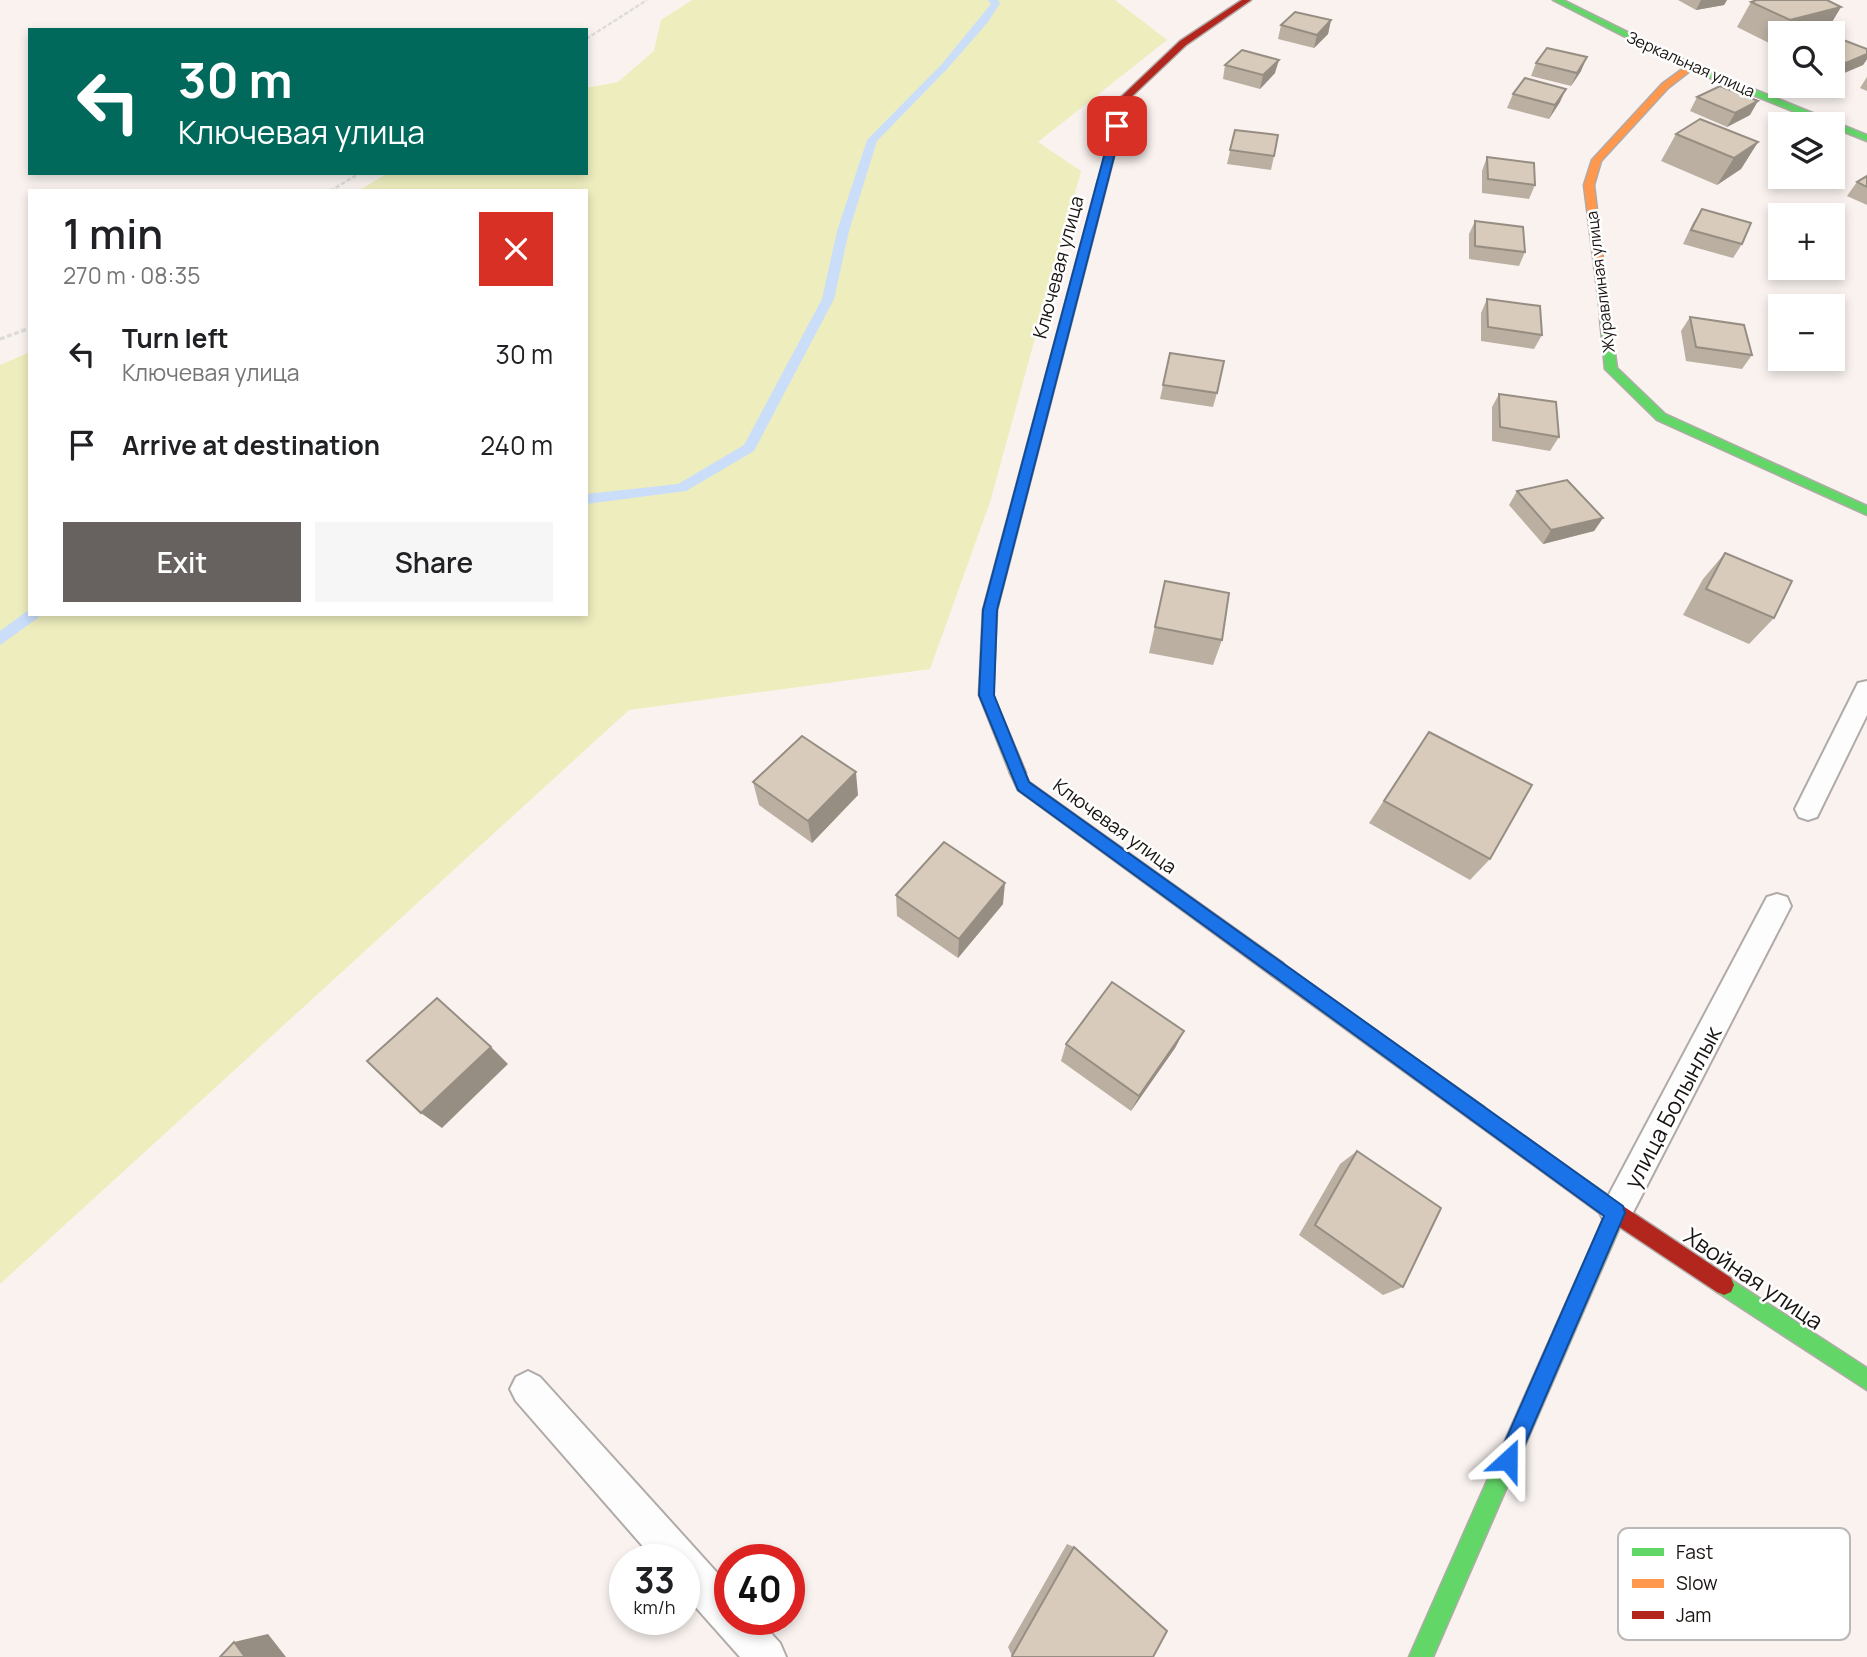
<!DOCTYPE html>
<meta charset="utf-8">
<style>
:root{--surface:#fff;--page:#f6f6f6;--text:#202124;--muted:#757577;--accent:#67625f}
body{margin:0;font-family:Manrope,sans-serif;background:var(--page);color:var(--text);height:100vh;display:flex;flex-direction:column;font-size:26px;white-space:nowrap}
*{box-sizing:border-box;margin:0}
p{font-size:23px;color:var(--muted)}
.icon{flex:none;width:38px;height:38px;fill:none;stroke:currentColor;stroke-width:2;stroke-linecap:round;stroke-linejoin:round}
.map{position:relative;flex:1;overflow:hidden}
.panel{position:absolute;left:28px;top:189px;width:560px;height:427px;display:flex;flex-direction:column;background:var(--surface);border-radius:0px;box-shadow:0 4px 10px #0003}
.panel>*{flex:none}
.guide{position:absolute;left:28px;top:28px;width:560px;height:147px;border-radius:0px;box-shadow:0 4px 10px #0003;background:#00695c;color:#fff;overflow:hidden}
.fabs{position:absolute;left:1768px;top:21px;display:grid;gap:14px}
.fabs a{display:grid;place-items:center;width:77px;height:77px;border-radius:0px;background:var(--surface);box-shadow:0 4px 10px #0003;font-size:35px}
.speed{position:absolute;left:609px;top:1544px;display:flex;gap:14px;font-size:35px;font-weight:700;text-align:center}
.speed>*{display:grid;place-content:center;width:91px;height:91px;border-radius:50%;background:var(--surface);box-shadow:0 4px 10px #0003;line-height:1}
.speed small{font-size:18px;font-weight:400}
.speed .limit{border:10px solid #d22;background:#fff;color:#111}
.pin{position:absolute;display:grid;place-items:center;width:60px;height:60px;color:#fff;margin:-30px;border-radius:14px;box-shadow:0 4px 10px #0006}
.me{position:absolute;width:77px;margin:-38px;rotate:24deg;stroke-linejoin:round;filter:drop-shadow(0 0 5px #0008)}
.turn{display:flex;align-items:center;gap:24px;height:147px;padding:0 35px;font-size:32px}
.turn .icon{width:91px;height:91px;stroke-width:2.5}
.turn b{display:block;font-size:49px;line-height:60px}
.round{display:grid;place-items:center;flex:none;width:74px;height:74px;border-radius:0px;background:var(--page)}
.summary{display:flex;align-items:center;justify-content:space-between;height:119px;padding:0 35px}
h1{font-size:42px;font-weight:600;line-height:52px}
.cta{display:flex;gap:14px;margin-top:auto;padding:14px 35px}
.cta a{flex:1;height:80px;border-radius:0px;background:var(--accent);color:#fff;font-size:28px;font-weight:600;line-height:80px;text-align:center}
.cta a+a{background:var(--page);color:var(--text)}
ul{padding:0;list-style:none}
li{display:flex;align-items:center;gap:21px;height:91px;padding:0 35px}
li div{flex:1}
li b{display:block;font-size:26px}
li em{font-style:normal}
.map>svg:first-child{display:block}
.green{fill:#ededbe}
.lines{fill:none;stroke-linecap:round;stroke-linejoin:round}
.stream{fill:#cadefa;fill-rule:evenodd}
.lane-casing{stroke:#b0aaa8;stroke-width:4}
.fast-casing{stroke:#b0aaa8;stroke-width:3}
.slow-casing{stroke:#b0aaa8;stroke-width:3}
.jam-casing{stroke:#b0aaa8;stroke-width:3}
.path-far1{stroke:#dedcdb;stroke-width:2.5;stroke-dasharray:4.5 2;stroke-linecap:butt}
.path{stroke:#dedcdb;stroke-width:3.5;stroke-dasharray:5 2.5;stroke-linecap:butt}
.lane{fill:#fefdfd;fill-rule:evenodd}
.fast{fill:#63d668;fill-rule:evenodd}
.slow{fill:#ff974d;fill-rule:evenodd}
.jam{fill:#b3261e;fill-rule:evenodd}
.wall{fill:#baafa1}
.shaded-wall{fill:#978e83}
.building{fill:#d8cbbb;stroke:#978e83;stroke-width:2}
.route{fill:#1a73e8;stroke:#114b97;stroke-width:2}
.labels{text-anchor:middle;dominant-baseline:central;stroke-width:5;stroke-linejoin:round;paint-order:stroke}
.far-street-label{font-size:16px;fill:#191412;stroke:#fff}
.street-label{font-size:19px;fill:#191412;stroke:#fff}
.near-street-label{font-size:23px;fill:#191412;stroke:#fff}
.key{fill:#fff;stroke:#bab8b8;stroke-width:2}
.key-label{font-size:19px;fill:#191412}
</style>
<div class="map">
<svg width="1867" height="1657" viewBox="0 0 1867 1657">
<rect width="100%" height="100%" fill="#f9f2ef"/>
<path class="green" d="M 692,0 L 1115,0 L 1167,40 L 1038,142 L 1081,171 L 990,502 L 930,669 L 629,710 L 0,1284 L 0,365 L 30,352 L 30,614 L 586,614 L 586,191 L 358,191 L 388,173 L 586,173 L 586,88 L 618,82 L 654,51 L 661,20 Z"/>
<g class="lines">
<path class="stream" d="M 988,0 L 998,0 L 1000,3 L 988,22 L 947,69 L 877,141 L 849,231 L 834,299 L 754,451 L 686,491 L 586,504 L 586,494 L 678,484 L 744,445 L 822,299 L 837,231 L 867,140 L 941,65 L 991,4 Z
M 30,609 L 30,614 L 40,614 L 38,618 L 0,645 L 0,631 Z"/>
<defs>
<path id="lane" d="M 1867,681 L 1867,715 L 1817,817 L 1808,820 L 1799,817 L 1795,809 L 1858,683 Z
M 1777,894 L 1787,897 L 1791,906 L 1627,1224 L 1616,1229 L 1605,1224 L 1600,1213 L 1605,1202 L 1767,897 Z
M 528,1371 L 540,1377 L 730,1587 L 730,1619 L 758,1619 L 780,1643 L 786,1657 L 740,1657 L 684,1594 L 684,1559 L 654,1559 L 516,1401 L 510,1389 L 516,1377 Z"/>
<path id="fast" d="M 1553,0 L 1563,0 L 1694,65 L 1867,135 L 1867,141 L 1832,127 L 1832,124 L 1825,124 L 1688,69 Z
M 1103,177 L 1108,180 L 997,610 L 993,695 L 1026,773 L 1023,777 L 1013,777 L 1010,773 L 979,695 L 983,610 L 1098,180 Z
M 1605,315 L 1610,318 L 1617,368 L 1665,414 L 1867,506 L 1867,515 L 1657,420 L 1605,369 L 1600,318 Z
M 1616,1203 L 1623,1206 L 1626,1213 L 1433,1657 L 1409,1657 L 1609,1206 Z
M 1724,1275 L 1867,1368 L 1867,1390 L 1717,1292 L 1714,1285 L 1717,1278 Z"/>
<path id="slow" d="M 1688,65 L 1695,67 L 1668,88 L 1601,161 L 1594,185 L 1610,318 L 1601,320 L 1584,185 L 1592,160 L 1662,84 Z
M 1277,961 L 1484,1107 L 1486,1113 L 1484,1119 L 1477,1122 L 1470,1119 L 1271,975 L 1268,969 L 1271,963 Z"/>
<path id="jam" d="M 1242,0 L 1251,0 L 1186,45 L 1128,100 L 1108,180 L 1100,182 L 1121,97 L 1180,41 Z
M 1018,767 L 1023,769 L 1029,782 L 1283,963 L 1286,969 L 1283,975 L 1277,977 L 1271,975 L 1018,790 L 1010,773 L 1013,769 Z
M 1477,1104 L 1623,1206 L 1731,1278 L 1734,1285 L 1731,1292 L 1724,1295 L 1717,1292 L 1609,1220 L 1470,1119 L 1468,1113 L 1470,1107 Z"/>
</defs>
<use href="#lane" class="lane-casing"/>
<use href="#fast" class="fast-casing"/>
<use href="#slow" class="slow-casing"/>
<use href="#jam" class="jam-casing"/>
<path class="path-far1" d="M 586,39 L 647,0
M 330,191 L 360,173"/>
<path class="path" d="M 0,339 L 30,328"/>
<use href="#lane" class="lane"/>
<use href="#fast" class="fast"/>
<use href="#slow" class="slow"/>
<use href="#jam" class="jam"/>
</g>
<path class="wall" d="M 1678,0 L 1727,0 L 1724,5 L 1696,10 Z
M 1751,2 L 1841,7 L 1826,32 L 1780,33 L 1780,45 L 1775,46 L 1737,27 Z
M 1331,20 L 1328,34 L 1314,48 L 1278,39 L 1281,25 Z
M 1832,40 L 1867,49 L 1867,59 L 1863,65 L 1837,76 L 1832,74 Z
M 1536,63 L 1581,71 L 1571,86 L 1531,76 Z
M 1225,65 L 1275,73 L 1260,89 L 1223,79 Z
M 1867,77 L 1867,91 L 1860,88 Z
M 1513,94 L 1560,102 L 1549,119 L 1507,108 Z
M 1697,97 L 1750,115 L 1727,127 L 1690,111 Z
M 1235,130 L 1274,156 L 1271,170 L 1227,164 Z
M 1676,134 L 1758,142 L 1741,169 L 1717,185 L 1661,161 Z
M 1487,157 L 1535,185 L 1529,199 L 1482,193 L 1482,171 Z
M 1867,176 L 1867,205 L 1847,196 L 1857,182 Z
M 1702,209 L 1742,244 L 1733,258 L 1683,244 L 1693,223 Z
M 1475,221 L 1525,252 L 1519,266 L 1469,259 L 1469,234 Z
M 1487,299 L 1542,335 L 1534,349 L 1481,341 L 1481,313 Z
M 1690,317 L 1752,355 L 1742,369 L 1686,361 L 1681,331 Z
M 1163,385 L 1217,393 L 1213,407 L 1160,399 Z
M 1499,394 L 1559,437 L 1550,451 L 1492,441 L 1492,407 Z
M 1517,491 L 1603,518 L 1594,531 L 1543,544 L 1509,505 Z
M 1725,553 L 1774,618 L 1749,644 L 1683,615 L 1703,579 Z
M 1165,581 L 1222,640 L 1213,665 L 1149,653 Z
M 1429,732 L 1490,859 L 1470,880 L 1369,823 Z
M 753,782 L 858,795 L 812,843 L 759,805 Z
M 896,895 L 1003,904 L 958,958 L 897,916 Z
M 1184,1031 L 1175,1048 L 1131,1111 L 1061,1061 L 1066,1044 Z
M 1357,1151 L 1403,1287 L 1383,1295 L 1299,1235 L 1340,1164 Z
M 1067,1544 L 1074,1547 L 1012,1656 L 1008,1647 Z"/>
<path class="shaded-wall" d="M 1701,0 L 1727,0 L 1724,5 L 1696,10 Z
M 1841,7 L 1826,32 L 1782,33 L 1790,20 Z
M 1331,20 L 1328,34 L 1314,48 L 1317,35 Z
M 1780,38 L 1780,45 L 1775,46 Z
M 1867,54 L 1867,59 L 1863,65 L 1837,76 L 1846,63 Z
M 1587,57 L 1581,71 L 1571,86 L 1577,73 Z
M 1279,60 L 1275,73 L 1260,89 L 1263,75 Z
M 1566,89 L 1560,102 L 1549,119 L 1555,105 Z
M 1758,101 L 1750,115 L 1727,127 L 1735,113 Z
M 1758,142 L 1741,169 L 1717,185 L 1734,158 Z
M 1603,518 L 1594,531 L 1543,544 L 1551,530 Z
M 856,772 L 858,795 L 812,843 L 808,821 Z
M 1005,883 L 1003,904 L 958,958 L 959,939 Z
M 1184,1031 L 1175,1048 L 1131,1111 L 1139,1096 Z
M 491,1047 L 508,1064 L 442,1128 L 421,1113 Z
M 268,1634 L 286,1657 L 245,1657 L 234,1642 Z"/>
<path class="building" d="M 1757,0 L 1827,0 L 1841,7 L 1790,20 L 1751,2 Z
M 1295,12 L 1331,20 L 1317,35 L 1281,25 Z
M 1838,38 L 1867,49 L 1867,54 L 1846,63 L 1832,57 L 1832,40 Z
M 1547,48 L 1587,57 L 1577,73 L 1536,63 Z
M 1242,50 L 1279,60 L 1263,75 L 1225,65 Z
M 1525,78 L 1566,89 L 1555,105 L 1513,94 Z
M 1720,86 L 1758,101 L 1735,113 L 1697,97 Z
M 1700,119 L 1758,142 L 1734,158 L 1676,134 Z
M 1235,130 L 1278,135 L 1274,156 L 1230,150 Z
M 1487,157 L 1534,163 L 1535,185 L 1488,179 Z
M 1867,176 L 1867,187 L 1857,182 Z
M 1702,209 L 1751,223 L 1742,244 L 1691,230 Z
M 1475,221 L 1523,227 L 1525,252 L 1475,246 Z
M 1487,299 L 1540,306 L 1542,335 L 1488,327 Z
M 1690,317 L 1744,325 L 1752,355 L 1696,347 Z
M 1170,353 L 1224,361 L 1217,393 L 1163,385 Z
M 1499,394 L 1556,402 L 1559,437 L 1500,427 Z
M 1567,480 L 1603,518 L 1551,530 L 1517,491 Z
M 1725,553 L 1792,581 L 1774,618 L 1706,589 Z
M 1165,581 L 1229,593 L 1222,640 L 1155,627 Z
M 1429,732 L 1532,785 L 1490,859 L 1384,801 Z
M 802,736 L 856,772 L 808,821 L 753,782 Z
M 944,842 L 1005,883 L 959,939 L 896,895 Z
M 1112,982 L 1184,1031 L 1139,1096 L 1066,1044 Z
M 437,998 L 491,1047 L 421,1113 L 367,1061 Z
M 1357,1151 L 1441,1208 L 1403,1287 L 1315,1225 Z
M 1074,1547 L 1167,1631 L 1153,1657 L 1013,1657 L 1012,1656 Z
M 234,1642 L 245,1657 L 220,1657 Z"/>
<path class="route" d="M 1117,123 L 1122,126 L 997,610 L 994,695 L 1029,782 L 1623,1206 L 1625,1213 L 1515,1467 L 1508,1471 L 1500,1467 L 1497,1460 L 1604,1216 L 1018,790 L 979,695 L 983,610 L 1112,126 Z"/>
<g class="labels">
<g class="far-street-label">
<text transform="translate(1691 64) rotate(24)">Зеркальная улица</text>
<text transform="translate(1600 282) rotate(-97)">Журавлиная улица</text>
</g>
<g class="street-label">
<text transform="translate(1058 267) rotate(-75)">Ключевая улица</text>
<text transform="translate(1115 826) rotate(36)">Ключевая улица</text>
</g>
<g class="near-street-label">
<text transform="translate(1672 1107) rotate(-62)">улица Болынлык</text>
<text transform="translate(1754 1278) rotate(34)">Хвойная улица</text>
</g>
</g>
<rect x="1618" y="1528" width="232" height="112" rx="10" class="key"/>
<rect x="1632" y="1548" width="32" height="8" fill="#63d668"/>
<rect x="1632" y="1579" width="32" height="9" fill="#ff974d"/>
<rect x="1632" y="1611" width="32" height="8" fill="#b3261e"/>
<g class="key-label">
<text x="1676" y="1559">Fast</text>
<text x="1676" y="1590">Slow</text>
<text x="1676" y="1622">Jam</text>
</g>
</svg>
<div class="fabs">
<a><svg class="icon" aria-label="search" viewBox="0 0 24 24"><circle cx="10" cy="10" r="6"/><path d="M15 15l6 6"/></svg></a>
<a><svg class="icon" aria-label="layers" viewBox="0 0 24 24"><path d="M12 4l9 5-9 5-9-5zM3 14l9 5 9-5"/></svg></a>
<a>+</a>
<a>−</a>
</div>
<div class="speed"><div>33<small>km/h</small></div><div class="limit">40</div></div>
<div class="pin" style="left:1117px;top:126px;background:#d93025"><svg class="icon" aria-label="arrive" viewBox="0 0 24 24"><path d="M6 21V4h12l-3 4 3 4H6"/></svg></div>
<svg class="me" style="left:1508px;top:1460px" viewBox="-20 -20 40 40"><path d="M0-17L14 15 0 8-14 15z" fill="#1a73e8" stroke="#fff" stroke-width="4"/></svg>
<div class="guide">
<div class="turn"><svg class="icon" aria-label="left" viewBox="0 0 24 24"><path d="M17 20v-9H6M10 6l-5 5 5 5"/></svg><div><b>30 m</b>Ключевая улица</div></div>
</div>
<section class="panel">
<div class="summary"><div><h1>1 min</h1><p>270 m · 08:35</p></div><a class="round" style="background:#d93025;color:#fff"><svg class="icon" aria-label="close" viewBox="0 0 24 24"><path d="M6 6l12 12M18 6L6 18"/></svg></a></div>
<ul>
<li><svg class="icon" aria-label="left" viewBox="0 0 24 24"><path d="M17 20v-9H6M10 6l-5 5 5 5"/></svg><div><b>Turn left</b><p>Ключевая улица</p></div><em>30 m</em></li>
<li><svg class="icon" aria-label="arrive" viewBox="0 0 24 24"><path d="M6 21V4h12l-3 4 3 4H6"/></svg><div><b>Arrive at destination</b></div><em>240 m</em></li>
</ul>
<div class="cta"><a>Exit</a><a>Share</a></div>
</section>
</div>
